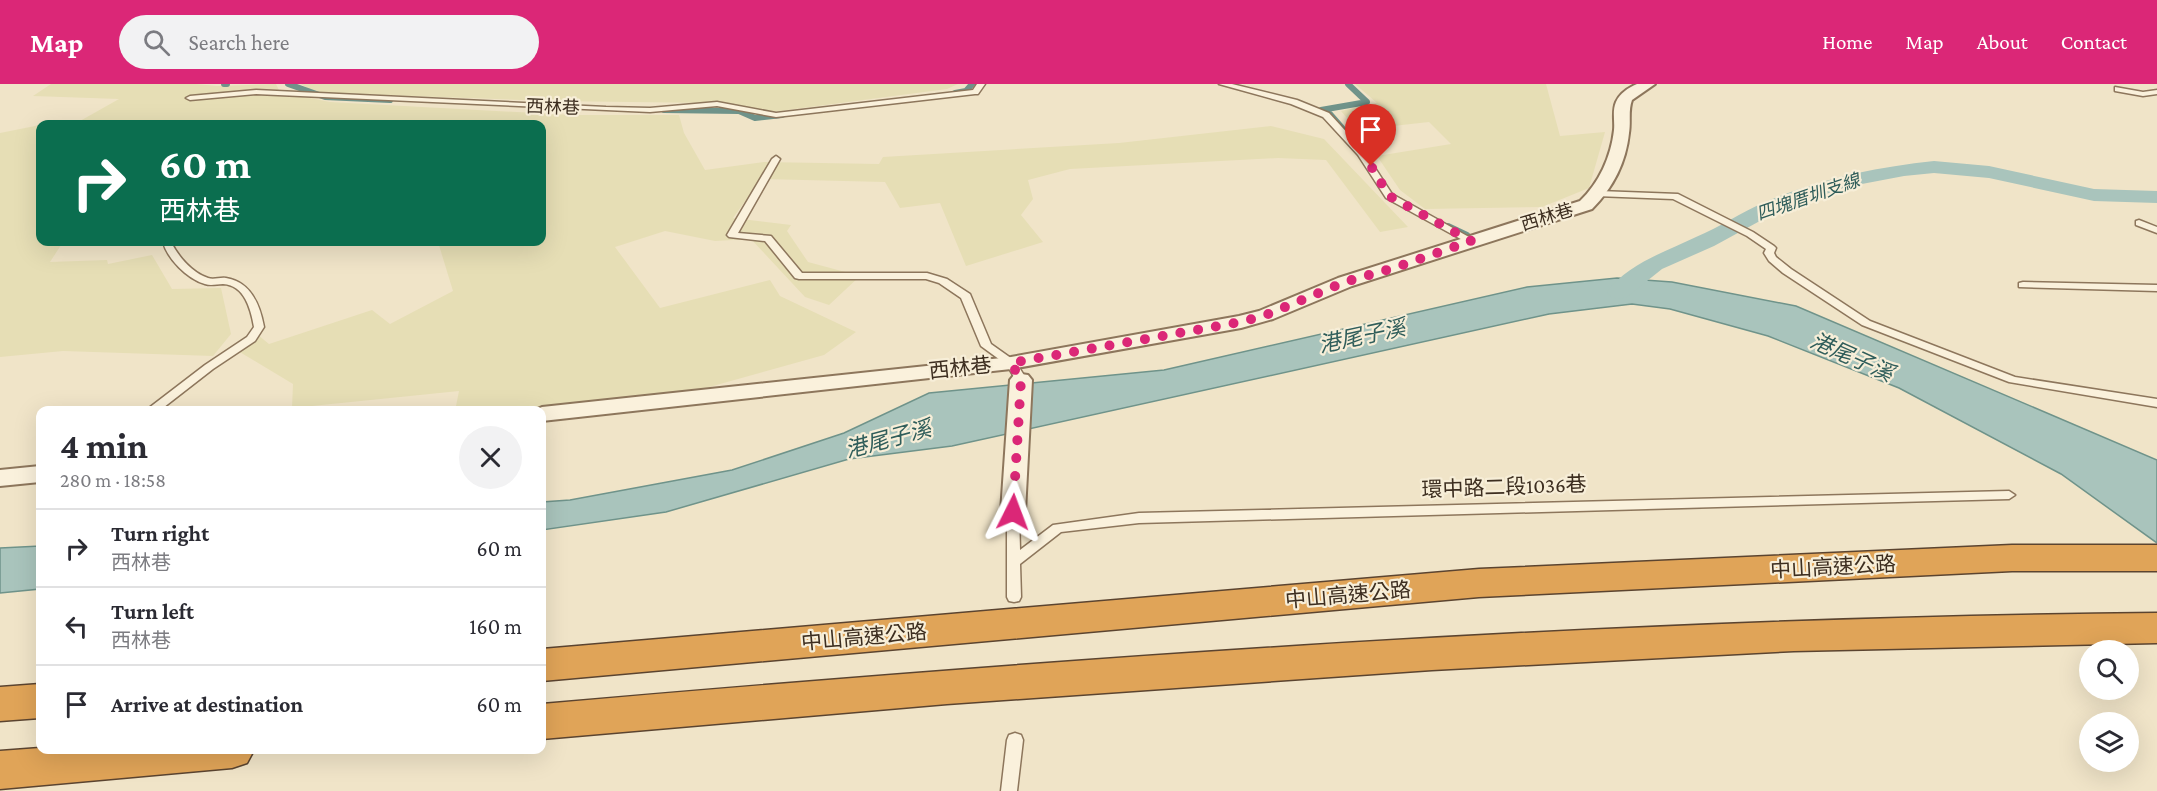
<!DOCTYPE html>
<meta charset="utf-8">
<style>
:root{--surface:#fff;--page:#f2f2f3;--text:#2b2b33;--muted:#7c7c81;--line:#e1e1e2;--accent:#db2777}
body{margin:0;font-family:"Crimson Pro","Noto Sans TC",serif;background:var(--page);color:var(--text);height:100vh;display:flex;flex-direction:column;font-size:22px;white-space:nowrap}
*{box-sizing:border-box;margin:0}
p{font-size:20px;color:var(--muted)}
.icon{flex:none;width:33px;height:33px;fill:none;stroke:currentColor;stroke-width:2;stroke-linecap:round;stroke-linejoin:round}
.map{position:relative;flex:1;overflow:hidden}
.panel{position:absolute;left:36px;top:322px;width:510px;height:348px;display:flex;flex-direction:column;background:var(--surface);border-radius:12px;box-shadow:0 6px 24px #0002}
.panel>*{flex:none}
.top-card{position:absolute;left:36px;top:36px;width:510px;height:126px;border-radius:12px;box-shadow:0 6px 24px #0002;background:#0b6e4f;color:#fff;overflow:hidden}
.buttons{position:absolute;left:2079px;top:556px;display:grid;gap:12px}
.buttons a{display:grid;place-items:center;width:60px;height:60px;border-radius:50%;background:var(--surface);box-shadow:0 6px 24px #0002;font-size:30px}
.pin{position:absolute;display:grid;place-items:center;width:51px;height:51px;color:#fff;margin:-62px -26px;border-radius:50% 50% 50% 0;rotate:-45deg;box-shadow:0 0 6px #0007}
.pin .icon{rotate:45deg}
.me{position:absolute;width:66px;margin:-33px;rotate:3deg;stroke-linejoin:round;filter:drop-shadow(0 0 4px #0008)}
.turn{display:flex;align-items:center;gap:21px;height:126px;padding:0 24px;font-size:27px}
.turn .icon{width:78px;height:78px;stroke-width:2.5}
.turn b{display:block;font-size:42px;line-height:51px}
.round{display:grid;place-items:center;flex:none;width:63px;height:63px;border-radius:32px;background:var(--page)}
.head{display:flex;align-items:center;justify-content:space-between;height:102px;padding:0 24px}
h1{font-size:36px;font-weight:700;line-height:45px}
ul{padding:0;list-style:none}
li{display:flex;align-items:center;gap:18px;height:78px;padding:0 24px;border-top:2px solid var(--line)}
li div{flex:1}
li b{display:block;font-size:22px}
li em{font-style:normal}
header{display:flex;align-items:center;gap:36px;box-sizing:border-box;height:84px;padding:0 30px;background:var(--accent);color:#fff}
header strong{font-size:28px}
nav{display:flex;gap:33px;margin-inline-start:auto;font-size:21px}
.search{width:420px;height:54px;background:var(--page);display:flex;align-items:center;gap:15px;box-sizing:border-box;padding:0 21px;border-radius:33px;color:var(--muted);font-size:22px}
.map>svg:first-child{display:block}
.farmland{fill:#e6deb5}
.water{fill:#a9c4bc;stroke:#6f938a;stroke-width:1.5}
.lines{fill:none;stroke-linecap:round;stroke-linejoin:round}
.stream{stroke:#6f938a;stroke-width:6}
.canal{fill:#a9c4bc;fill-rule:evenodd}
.lane-casing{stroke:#8d765c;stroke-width:3}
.street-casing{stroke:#8d765c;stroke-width:4}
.highway-casing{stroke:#5b4430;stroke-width:3}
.lane{fill:#faf1dc;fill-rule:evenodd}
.street{fill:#faf1dc;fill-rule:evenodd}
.highway{fill:#e0a458;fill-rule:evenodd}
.route{stroke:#db2777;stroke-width:10;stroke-dasharray:0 18}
.labels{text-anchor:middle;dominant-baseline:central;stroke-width:4.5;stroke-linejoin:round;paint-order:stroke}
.far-street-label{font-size:18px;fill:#3d2e20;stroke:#f7eed8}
.far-water-label{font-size:18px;font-style:italic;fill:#2f5d5a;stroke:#f7eed8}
.street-label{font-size:21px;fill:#3d2e20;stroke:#f7eed8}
.water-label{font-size:22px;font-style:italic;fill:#2f5d5a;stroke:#f7eed8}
</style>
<header>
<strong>Map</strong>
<div class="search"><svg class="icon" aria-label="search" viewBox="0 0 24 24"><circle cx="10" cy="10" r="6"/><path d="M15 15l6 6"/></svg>Search here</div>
<nav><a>Home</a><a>Map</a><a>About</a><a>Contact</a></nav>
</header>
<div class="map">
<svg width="2157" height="707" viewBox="0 0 2157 707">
<rect width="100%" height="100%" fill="#f0e4c8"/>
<path class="farmland" d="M 51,0 L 196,0 L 217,2 L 276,0 L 280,8 L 330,18 L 571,31 L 679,31 L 684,49 L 705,86 L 764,78 L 879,80 L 883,73 L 1119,59 L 1271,42 L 1324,55 L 1408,143 L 1380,148 L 1326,76 L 1278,74 L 1070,85 L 1028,96 L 1033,115 L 1021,131 L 1043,158 L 966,182 L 940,119 L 900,124 L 885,98 L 761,95 L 733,134 L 791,141 L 787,147 L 808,178 L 860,192 L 829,221 L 805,213 L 751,155 L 715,157 L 665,147 L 615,163 L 660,224 L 770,196 L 780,212 L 856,248 L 824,271 L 677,312 L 542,327 L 455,327 L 459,307 L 292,324 L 293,300 L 238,267 L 258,251 L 269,260 L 372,226 L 390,240 L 453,207 L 438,158 L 542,158 L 542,40 L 45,40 L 80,37 L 119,15 L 33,12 Z
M 301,0 L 958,0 L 947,5 L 772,28 L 714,19 L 549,17 L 326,9 L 309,5 Z
M 1355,0 L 1546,0 L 1560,52 L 1605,48 L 1589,104 L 1542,123 L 1425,125 L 1400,106 L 1377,72 L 1451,60 L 1429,38 L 1357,46 L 1341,27 L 1377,19 Z
M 40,41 L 40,158 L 63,158 L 50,178 L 107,176 L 108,180 L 152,171 L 172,205 L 221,204 L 231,250 L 213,272 L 63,267 L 0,273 L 0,49 Z"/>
<path class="water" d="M 1617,194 L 1672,198 L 1796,222 L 2157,376 L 2157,459 L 2061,390 L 1899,304 L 1768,252 L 1670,225 L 1632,220 L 1549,230 L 952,362 L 849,375 L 666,428 L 542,446 L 542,418 L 570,416 L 732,386 L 844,349 L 929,309 L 1164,286 L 1527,203 Z
M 40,462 L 40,505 L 0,509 L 0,464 Z"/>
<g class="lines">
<path class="stream" d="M 224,0 L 227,0
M 288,0 L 325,13 L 390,16
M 955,9 L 966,7 L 972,0
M 664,26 L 739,27 L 755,34 L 782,31
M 1321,26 L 1367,18 L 1348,0
M 1320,27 L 1330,30 L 1358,62
M 1448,142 L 1467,151"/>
<path class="canal" d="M 1934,77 L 1989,82 L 2094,105 L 2157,107 L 2157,119 L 2094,117 L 1989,94 L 1934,89 L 1904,92 L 1846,103 L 1780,126 L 1714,162 L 1662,185 L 1627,213 L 1619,215 L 1611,213 L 1607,208 C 1627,180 1667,167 1696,153 C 1720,143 1742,128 1765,118 C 1819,95 1877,83 1934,77 Z"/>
<defs>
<path id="lane" d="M 977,0 L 985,0 L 978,10 L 975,10 L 776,33 L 717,22 L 650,28 L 256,10 L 190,16 L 186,14 L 190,12 L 256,6 L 606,23 L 650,24 L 717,18 L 776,29 L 973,6 Z
M 1219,0 L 1232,0 L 1297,16 L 1329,29 L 1364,67 L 1392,110 L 1476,157 L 1471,160 L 1468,159 L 1386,114 L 1358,71 L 1323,33 L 1291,20 Z
M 2115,3 L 2143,8 L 2157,6 L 2157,10 L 2143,12 L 2115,7 Z
M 776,72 L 780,75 L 738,149 L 771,152 L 802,189 L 927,189 L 947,195 L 970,210 L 991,260 L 1015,277 L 1027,296 L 1025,298 L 1017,298 L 1007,281 L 981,262 L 961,214 L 939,199 L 926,195 L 799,195 L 795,194 L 765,157 L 729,153 L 727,151 L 772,75 Z
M 1599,107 L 1678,110 L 1753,148 L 1774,162 L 1776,164 L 1774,169 L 1776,173 L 1791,185 L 1870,237 L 2015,293 L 2157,315 L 2157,323 L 2009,298 L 1862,241 L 1783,189 L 1769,177 L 1764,169 L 1766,165 L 1747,152 L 1673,115 L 1596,112 L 1594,110 Z
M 2139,136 L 2157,143 L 2157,149 L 2136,141 L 2136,137 Z
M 163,158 L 171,158 C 178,172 192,189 208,194 C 214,196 220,193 226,194 C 251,198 260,221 264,243 L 255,257 L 213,285 L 159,327 L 145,327 L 205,281 L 247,253 L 254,243 C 251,226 245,201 223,200 C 217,200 211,202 205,200 C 187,195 167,174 163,158 Z
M 2023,198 L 2157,201 L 2157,207 L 2019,203 L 2019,199 Z
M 2009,407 L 2015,411 L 2009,415 L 1139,439 L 1061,448 L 1020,480 L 1021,513 L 1019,517 L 1014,518 L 1009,517 L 1007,513 L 1007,428 L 1008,425 L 1018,425 L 1019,428 L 1020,466 L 1053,441 L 1139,429 Z
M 1015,649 L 1021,651 L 1023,656 L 1017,707 L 1001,707 L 1007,656 L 1009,651 Z"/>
<path id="street" d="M 1637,0 L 1655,0 L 1632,16 C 1628,27 1631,37 1629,49 C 1626,78 1613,104 1592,125 L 1352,202 L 1273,235 L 1241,244 L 1011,285 L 542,337 L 542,327 L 533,327 L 542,323 L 1011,273 L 1239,232 L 1259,227 L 1338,194 L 1580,117 C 1599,99 1611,73 1614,46 C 1615,37 1612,27 1616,18 C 1620,9 1628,4 1637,0 Z
M 1021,290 L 1028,291 L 1032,296 L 1025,428 L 1022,434 L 1013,436 L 1004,434 L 1001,428 L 1010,296 L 1014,291 Z
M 40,382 L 40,398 L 0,402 L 0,386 Z"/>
<path id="highway" d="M 2012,461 L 2157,461 L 2157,487 L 2012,487 L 1479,513 L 542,597 L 542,565 L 1479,485 Z
M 2157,529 L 2157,559 L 1794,567 L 1432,586 L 947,620 L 542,655 L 542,620 C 1079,573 1618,534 2157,529 Z
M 40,600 L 40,634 L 0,637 L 0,603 Z
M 40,664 L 40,666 L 254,666 L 247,679 L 232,684 L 0,705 L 0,667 Z"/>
</defs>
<use href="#lane" class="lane-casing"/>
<use href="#street" class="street-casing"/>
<use href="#highway" class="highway-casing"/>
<use href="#lane" class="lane"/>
<use href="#street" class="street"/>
<use href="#highway" class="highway"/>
</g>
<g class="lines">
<path class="route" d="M 1013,428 L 1021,296 L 1011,279 L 1241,238 L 1266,231 L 1345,198 L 1397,183 L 1471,157 L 1389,112 L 1371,82"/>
</g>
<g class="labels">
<g class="far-street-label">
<text transform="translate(553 23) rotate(2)">西林巷</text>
<text transform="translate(1547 133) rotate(-17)">西林巷</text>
</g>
<g class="far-water-label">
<text transform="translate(1808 113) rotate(-19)">四塊厝圳支線</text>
</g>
<g class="street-label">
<text transform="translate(960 284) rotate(-6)">西林巷</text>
<text transform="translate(1504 403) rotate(-2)">環中路二段1036巷</text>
<text transform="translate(1833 483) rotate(-3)">中山高速公路</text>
<text transform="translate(1348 511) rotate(-5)">中山高速公路</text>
<text transform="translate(864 553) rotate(-5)">中山高速公路</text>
</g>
<g class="water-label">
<text transform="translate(1362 252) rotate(-12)">港尾子溪</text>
<text transform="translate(1852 273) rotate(24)">港尾子溪</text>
<text transform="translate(888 355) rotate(-15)">港尾子溪</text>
</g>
</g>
</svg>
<div class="buttons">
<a><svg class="icon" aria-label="search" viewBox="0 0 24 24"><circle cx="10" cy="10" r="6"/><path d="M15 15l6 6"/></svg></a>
<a><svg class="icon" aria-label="layers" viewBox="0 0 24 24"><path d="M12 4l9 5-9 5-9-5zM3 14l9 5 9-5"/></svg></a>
</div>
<div class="pin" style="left:1371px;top:82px;background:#d93025"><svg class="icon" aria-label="arrive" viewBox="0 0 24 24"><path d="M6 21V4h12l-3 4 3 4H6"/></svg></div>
<svg class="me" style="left:1013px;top:428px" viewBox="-20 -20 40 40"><path d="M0-17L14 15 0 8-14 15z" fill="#db2777" stroke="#fff" stroke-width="4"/></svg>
<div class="top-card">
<div class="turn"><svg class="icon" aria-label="right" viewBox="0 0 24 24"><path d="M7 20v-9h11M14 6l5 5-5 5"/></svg><div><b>60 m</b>西林巷</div></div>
</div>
<section class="panel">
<div class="head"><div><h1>4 min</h1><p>280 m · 18:58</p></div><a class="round"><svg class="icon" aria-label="close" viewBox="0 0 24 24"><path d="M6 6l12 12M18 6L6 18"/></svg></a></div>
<ul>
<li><svg class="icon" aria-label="right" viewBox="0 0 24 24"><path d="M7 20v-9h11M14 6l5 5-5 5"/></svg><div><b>Turn right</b><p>西林巷</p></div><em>60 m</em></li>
<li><svg class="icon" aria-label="left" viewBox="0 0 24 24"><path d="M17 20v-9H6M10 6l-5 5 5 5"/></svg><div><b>Turn left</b><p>西林巷</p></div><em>160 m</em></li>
<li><svg class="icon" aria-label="arrive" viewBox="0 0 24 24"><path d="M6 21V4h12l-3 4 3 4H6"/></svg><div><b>Arrive at destination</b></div><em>60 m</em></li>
</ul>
</section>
</div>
